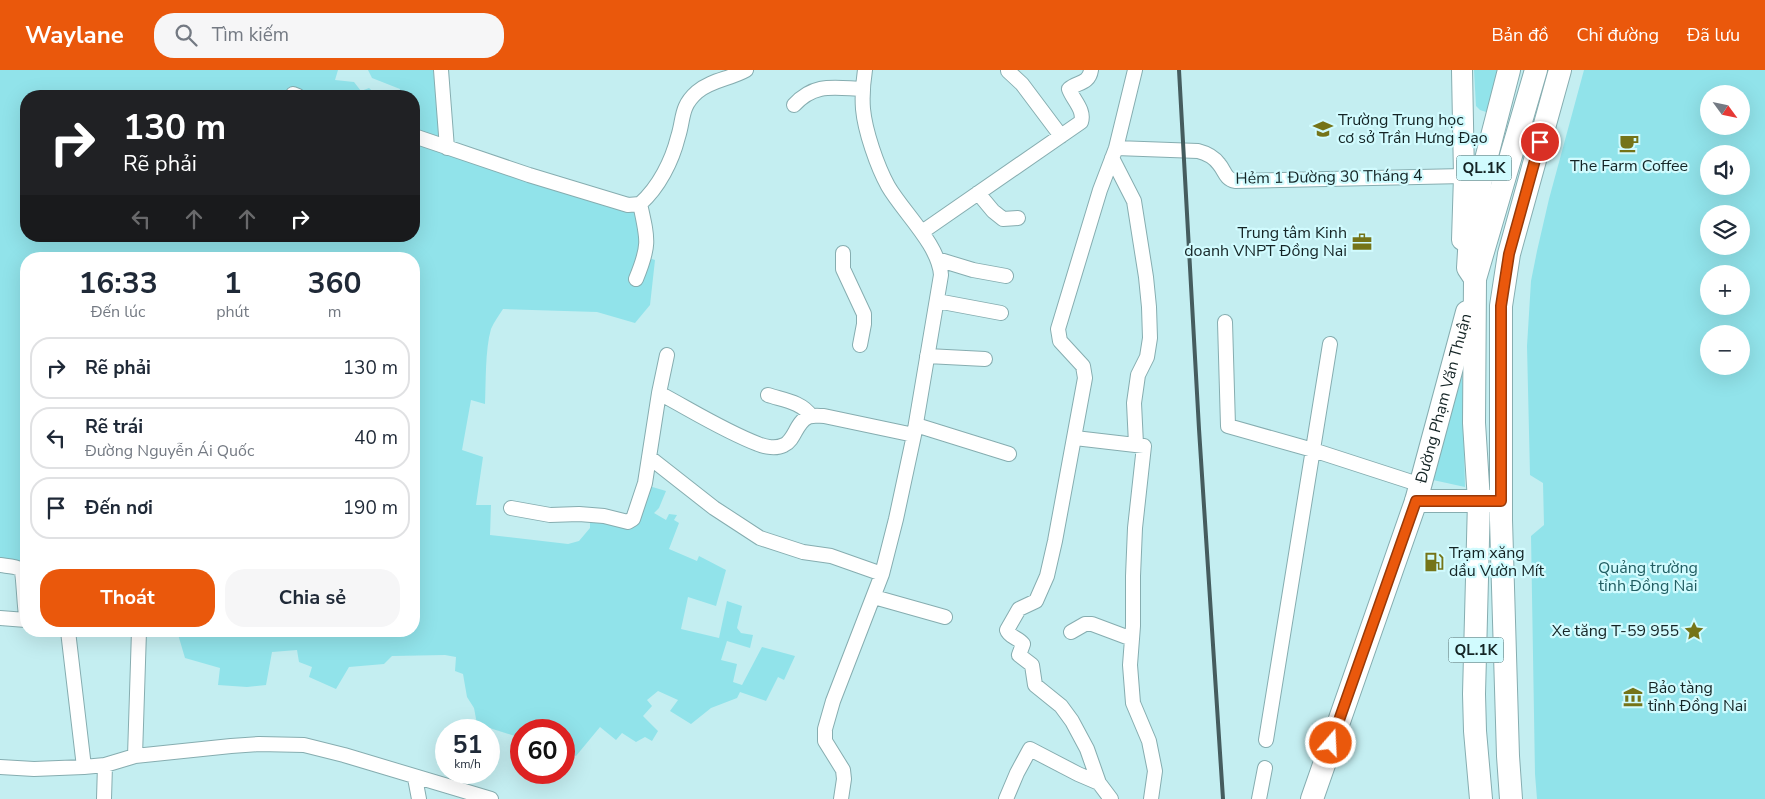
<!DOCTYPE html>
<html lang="vi">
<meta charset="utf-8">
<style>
:root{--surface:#fff;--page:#f6f6f7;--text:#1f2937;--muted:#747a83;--line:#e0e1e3;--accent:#ea580c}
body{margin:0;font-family:"Nunito Sans",sans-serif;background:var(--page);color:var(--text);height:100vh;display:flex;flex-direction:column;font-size:19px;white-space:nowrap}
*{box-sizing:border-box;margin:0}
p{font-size:16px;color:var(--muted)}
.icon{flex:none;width:28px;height:28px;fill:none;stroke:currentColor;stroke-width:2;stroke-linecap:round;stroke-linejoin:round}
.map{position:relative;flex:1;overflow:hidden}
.details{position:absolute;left:20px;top:182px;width:400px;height:385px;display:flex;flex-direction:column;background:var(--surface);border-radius:20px;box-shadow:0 5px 20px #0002}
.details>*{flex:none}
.top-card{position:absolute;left:20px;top:20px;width:400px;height:152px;border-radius:20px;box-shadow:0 5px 20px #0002;background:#202124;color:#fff;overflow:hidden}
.needle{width:32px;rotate:123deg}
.tools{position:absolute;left:1700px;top:15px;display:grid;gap:10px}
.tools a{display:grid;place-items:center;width:50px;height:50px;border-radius:50%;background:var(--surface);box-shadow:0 5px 20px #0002;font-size:25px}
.speed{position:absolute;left:435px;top:649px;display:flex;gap:10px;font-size:25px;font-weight:700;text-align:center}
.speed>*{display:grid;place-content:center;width:65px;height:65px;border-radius:50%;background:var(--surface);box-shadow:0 5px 20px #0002;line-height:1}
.speed small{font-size:12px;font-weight:400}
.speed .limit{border:8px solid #d22;background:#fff;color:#111}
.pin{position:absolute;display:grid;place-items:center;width:42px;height:42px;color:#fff;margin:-21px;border:2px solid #fff;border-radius:50%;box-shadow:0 1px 5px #0007}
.me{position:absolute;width:55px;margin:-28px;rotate:19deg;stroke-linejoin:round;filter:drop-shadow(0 0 4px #0008)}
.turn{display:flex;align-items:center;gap:18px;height:105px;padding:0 20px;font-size:22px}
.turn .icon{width:65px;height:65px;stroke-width:2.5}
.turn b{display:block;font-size:35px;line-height:42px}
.lanes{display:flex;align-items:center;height:48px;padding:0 20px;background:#0003;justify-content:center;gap:25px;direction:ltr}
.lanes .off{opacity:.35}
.eta{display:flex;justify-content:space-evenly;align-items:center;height:85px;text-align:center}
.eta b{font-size:30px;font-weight:700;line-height:35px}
.button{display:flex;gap:10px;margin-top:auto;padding:10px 20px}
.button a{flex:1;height:58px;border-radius:20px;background:var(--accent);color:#fff;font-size:20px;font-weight:700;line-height:58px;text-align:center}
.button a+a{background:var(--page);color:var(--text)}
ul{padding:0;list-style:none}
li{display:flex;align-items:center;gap:15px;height:62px;margin:0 10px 8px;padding:0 10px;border:2px solid var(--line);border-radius:20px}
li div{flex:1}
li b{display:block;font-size:19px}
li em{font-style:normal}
header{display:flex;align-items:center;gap:30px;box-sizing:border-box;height:70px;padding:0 25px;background:var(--accent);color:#fff}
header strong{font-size:24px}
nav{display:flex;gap:28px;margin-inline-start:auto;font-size:18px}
.search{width:350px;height:45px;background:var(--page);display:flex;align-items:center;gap:12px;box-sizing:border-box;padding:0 18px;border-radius:20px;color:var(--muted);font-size:19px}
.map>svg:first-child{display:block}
.green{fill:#91e3ea;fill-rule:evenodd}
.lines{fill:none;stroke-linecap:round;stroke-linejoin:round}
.street-casing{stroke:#86adb0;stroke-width:16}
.secondary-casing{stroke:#86adb0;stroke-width:22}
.primary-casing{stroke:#86adb0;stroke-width:24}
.street{stroke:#fff;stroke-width:14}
.secondary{stroke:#fff;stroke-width:20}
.primary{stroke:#fff;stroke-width:22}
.rail{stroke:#455c5e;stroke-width:4}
.route-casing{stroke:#983908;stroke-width:12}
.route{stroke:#ea580c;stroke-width:9}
.labels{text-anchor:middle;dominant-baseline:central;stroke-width:4.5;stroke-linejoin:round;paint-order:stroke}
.shield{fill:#d1fbfe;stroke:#4d6466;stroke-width:1}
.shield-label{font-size:15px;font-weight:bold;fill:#142425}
.poi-label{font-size:16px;fill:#142425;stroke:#d1fbfe;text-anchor:start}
.street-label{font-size:16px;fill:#142425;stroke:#d1fbfe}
.park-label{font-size:16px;fill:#215d62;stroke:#d1fbfe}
</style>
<header>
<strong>Waylane</strong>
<div class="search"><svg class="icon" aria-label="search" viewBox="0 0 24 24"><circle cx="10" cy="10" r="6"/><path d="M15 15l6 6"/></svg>Tìm kiếm</div>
<nav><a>Bản đồ</a><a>Chỉ đường</a><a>Đã lưu</a></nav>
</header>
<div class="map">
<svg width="1765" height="729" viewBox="0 0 1765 729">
<rect width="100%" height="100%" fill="#c4eef1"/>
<path class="green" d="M 0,0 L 338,0 L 335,10 L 354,12 L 361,21 L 369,18 L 378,26 L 26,26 L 26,166 L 414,166 L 414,26 L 399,26 L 400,19 L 372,8 L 368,0 L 433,0 L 443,81 L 637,140 L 642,163 L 641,185 L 655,190 L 650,235 L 635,253 L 597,242 L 503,239 C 499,245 494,252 491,259 C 485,280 486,312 485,334 L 471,330 L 462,380 L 483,387 L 476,435 L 491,435 L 490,465 L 568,474 L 579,471 L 590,458 L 590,450 L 629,457 L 649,416 L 666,421 L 659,438 L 654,443 L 666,450 L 669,444 L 677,445 L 674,450 L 679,453 L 669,479 L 697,491 L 699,486 L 726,500 L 716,536 L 688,527 L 681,559 L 719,568 L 727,531 L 742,536 L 737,558 L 741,563 L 753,565 L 750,578 L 727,571 L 721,590 L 737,594 L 733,612 L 742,615 L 762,577 L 795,586 L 784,610 L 778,607 L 766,631 L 740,622 L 737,628 L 711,638 L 691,654 L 670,641 L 678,630 L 658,621 L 647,630 L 652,636 L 643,646 L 658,661 L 652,671 L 645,667 L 636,672 L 622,663 L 616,670 L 600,657 L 576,686 L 564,682 L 564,660 L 521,660 L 521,668 L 477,654 L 474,638 L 467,627 L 463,604 L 455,601 L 456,587 L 445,585 L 392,586 L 384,594 L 349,597 L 336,619 L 309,607 L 312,597 L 299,592 L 297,580 L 272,582 L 266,615 L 247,617 L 218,615 L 220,598 L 185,588 L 177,561 L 414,561 L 414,189 L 26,189 L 26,494 L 0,490 Z
M 1474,0 L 1502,0 L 1489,41 L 1486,42 L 1480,40 L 1476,36 Z
M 1584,0 L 1765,0 L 1765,729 L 1537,729 L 1535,704 L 1531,466 L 1544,455 L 1543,413 L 1530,405 L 1527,276 L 1531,211 L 1537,181 L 1549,129 ZM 1709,24 L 1741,24 L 1741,56 L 1709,56 ZM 1709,84 L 1741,84 L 1741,116 L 1709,116 ZM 1709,144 L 1741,144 L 1741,176 L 1709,176 ZM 1709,204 L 1741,204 L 1741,236 L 1709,236 ZM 1709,264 L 1741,264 L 1741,296 L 1709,296 Z
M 1462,302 L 1465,417 L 1433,410 Z"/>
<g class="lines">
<defs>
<path id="street" d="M 441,0 L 447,78
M 1008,1 L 1022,14 L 1061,66
M 293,24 L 298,26
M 794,35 C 815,12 835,18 863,19
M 414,66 L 529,105 L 628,135 L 640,134 C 659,117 672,91 678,67 C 684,49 680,37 697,22 C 711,10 730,9 746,0
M 1116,78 L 1198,81 C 1206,83 1214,87 1219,94 C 1225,101 1225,109 1235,111 L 1464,106
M 1112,88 L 1134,131 L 1146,207 L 1149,237 L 1150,268 L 1147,287 L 1138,305 L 1134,333 L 1136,374
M 978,123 L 993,141 L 1003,149 L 1018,148
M 922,162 L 1081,52 C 1085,40 1073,30 1069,19 C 1077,12 1089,14 1091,0
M 843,183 L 843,199 L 864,244 L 864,254 L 860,275
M 937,189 L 973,200 L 1006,206
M 636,209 C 650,175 648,170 640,134
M 937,231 L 1001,243
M 1225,252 L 1228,356 L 1313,380 L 1421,415
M 927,286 L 985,289
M 659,323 C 691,340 724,361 758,374 C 765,377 776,379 784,375 C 795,370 796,352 808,347 C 812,345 819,346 824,346 L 914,365
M 768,325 C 783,330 802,332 811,346
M 916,355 L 1009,384
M 1075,368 L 1144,376 L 1135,458 L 1133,506 L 1133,556 L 1130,595 L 1133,633 L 1149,671 L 1155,701 L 1151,729
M 649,387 L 714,438 L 760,468 L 803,482 L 831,486 L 882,504
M 511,438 L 550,445 L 579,444 L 604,446 L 628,452 L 633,449 L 645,413 L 659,323 L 667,285
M 0,495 C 6,496 15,496 20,499 C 24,503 24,535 26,544
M 874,527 L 945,547
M 0,548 L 26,550
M 68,561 L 84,697
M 1071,562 L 1085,554 L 1092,554 L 1132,569
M 1266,670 L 1330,274
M 135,686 L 139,561
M 0,697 L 34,699 L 84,697 L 105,695 L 135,686 L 231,676 L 259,674 L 304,675 L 344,685 L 491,729
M 415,708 L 419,729
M 104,729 L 105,695
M 841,729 L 844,709 L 843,700 L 825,671 L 825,659 L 833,631 L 882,504 L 896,449 L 914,365 L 941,205 C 939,175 903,142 888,116 C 877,96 865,61 863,39 C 862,26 863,13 865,0
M 1006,729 L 1017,703 L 1030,679 L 1078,704 L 1099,713
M 1111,729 L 1099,713 L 1087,679 L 1072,651 L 1061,636 L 1035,615 L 1032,595 L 1019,585 L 1023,574 C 1019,568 1009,567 1007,560 L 1019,539 L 1036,531 L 1047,506 L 1055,471 L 1085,308 L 1083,296 L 1060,271 L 1058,259 L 1100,120 L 1116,78 L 1135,0
M 1259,729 L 1265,698"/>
<path id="secondary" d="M 1462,170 L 1464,106 L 1462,0"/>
<g id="primary">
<path d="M 1474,207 L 1468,198 L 1470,165 L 1482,105 L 1509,0"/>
<path d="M 1416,431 L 1493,431"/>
<path id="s1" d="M 1312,729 L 1416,431 L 1467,242"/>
<path d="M 1481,729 L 1475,661 L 1474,624 L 1479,431 L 1474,353 L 1475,209 L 1536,0"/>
<path d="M 1511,729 L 1508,686 L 1501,450 L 1501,236 L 1509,184 L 1560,0"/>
</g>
</defs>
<use href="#street" class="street-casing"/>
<use href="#secondary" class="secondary-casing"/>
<use href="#primary" class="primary-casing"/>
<use href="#street" class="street"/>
<use href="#secondary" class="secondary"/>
<use href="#primary" class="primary"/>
<path class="rail" d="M 1179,0 L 1199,359 L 1223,729"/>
</g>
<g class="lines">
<defs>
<path id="route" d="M 1331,673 L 1416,431 L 1501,431 L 1501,236 L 1509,184 L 1540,72"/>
</defs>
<use href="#route" class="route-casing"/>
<use href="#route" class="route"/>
</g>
<defs>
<symbol id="school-bare" viewBox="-9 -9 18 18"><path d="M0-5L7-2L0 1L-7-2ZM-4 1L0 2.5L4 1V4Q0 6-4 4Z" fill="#757418" stroke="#d1fbfe" stroke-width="2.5" paint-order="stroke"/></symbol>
<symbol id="cafe-bare" viewBox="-9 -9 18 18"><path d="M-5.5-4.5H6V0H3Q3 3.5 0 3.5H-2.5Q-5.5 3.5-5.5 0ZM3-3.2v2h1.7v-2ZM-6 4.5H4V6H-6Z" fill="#757418" stroke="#d1fbfe" stroke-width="2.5" paint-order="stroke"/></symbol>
<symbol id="office-bare" viewBox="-9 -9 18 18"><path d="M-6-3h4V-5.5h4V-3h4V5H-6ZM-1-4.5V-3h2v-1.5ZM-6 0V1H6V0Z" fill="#757418" stroke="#d1fbfe" stroke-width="2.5" paint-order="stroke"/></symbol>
<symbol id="fuel-bare" viewBox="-9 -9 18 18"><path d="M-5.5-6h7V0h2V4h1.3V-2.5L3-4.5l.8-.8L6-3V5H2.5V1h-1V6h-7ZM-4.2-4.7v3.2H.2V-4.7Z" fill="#757418" stroke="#d1fbfe" stroke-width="2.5" paint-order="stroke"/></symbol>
<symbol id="sight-bare" viewBox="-9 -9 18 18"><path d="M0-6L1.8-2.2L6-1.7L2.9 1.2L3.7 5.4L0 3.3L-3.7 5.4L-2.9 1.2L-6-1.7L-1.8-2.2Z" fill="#757418" stroke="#d1fbfe" stroke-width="2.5" paint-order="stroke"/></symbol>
<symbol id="museum-bare" viewBox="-9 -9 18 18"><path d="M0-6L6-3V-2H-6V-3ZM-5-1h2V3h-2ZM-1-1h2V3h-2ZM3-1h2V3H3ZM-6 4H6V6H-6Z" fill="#757418" stroke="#d1fbfe" stroke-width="2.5" paint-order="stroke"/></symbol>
</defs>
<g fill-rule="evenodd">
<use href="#school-bare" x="1309" y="45" width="28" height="28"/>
<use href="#cafe-bare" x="1615" y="59" width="28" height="28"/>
<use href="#office-bare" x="1348" y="158" width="28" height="28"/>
<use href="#fuel-bare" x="1420" y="478" width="28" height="28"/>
<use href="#sight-bare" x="1680" y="547" width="28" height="28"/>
<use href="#museum-bare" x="1619" y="613" width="28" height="28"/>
</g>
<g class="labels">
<g class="shield">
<rect x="1456.5" y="85.5" width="55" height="25" rx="4"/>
<rect x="1448.5" y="567.5" width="55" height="25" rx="4"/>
</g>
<g class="shield-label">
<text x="1484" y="98">QL.1K</text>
<text x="1476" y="580">QL.1K</text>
</g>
<g class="poi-label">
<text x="1338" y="50">Trường Trung học<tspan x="1338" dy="18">cơ sở Trần Hưng Đạo</tspan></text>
<text x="1629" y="96" text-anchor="middle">The Farm Coffee</text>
<text x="1347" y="163" text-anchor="end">Trung tâm Kinh<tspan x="1347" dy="18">doanh VNPT Đồng Nai</tspan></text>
<text x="1449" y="483">Trạm xăng<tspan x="1449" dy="18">dầu Vườn Mít</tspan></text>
<text x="1679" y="561" text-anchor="end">Xe tăng T-59 955</text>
<text x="1648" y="618">Bảo tàng<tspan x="1648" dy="18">tỉnh Đồng Nai</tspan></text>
</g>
<g class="street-label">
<text transform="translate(1329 107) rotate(-1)">Hẻm 1 Đường 30 Tháng 4</text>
<text stroke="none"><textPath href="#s1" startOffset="422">Đường Phạm Văn Thuận</textPath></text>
</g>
<g class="park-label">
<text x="1648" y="498">Quảng trường<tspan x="1648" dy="18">tỉnh Đồng Nai</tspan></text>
</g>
</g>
</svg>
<div class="tools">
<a><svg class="needle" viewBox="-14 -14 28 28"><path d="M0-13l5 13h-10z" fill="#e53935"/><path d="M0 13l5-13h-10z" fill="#747a83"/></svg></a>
<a><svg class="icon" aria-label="sound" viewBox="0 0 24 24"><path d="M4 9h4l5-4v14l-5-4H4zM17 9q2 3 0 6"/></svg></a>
<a><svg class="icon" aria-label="layers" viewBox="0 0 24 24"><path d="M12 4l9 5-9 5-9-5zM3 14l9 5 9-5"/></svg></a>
<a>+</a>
<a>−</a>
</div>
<div class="speed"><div>51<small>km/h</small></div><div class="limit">60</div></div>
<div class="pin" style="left:1540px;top:72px;background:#d93025"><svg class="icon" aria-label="arrive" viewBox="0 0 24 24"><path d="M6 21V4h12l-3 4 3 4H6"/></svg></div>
<svg class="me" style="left:1331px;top:673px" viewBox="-20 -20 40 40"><circle r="17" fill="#ea580c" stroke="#fff" stroke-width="3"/><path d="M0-11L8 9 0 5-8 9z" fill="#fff"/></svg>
<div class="top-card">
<div class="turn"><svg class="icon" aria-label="right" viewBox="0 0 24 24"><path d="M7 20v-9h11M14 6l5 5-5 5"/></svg><div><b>130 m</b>Rẽ phải</div></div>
<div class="lanes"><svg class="icon off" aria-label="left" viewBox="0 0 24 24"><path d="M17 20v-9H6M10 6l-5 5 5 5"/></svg><svg class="icon off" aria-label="ahead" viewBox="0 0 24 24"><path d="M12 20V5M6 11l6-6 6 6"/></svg><svg class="icon off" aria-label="ahead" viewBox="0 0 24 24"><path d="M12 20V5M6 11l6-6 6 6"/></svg><svg class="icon" aria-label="right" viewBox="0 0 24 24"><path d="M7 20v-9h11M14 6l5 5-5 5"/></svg></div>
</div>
<section class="details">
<div class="eta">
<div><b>16:33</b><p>Đến lúc</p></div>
<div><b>1</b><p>phút</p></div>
<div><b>360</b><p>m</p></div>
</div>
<ul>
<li><svg class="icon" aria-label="right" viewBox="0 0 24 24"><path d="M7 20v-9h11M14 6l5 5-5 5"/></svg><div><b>Rẽ phải</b></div><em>130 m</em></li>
<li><svg class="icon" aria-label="left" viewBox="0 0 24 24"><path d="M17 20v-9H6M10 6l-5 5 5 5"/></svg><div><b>Rẽ trái</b><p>Đường Nguyễn Ái Quốc</p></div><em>40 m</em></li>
<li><svg class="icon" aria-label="arrive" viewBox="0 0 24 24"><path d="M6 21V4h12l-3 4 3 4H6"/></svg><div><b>Đến nơi</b></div><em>190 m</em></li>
</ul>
<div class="button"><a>Thoát</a><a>Chia sẻ</a></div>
</section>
</div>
